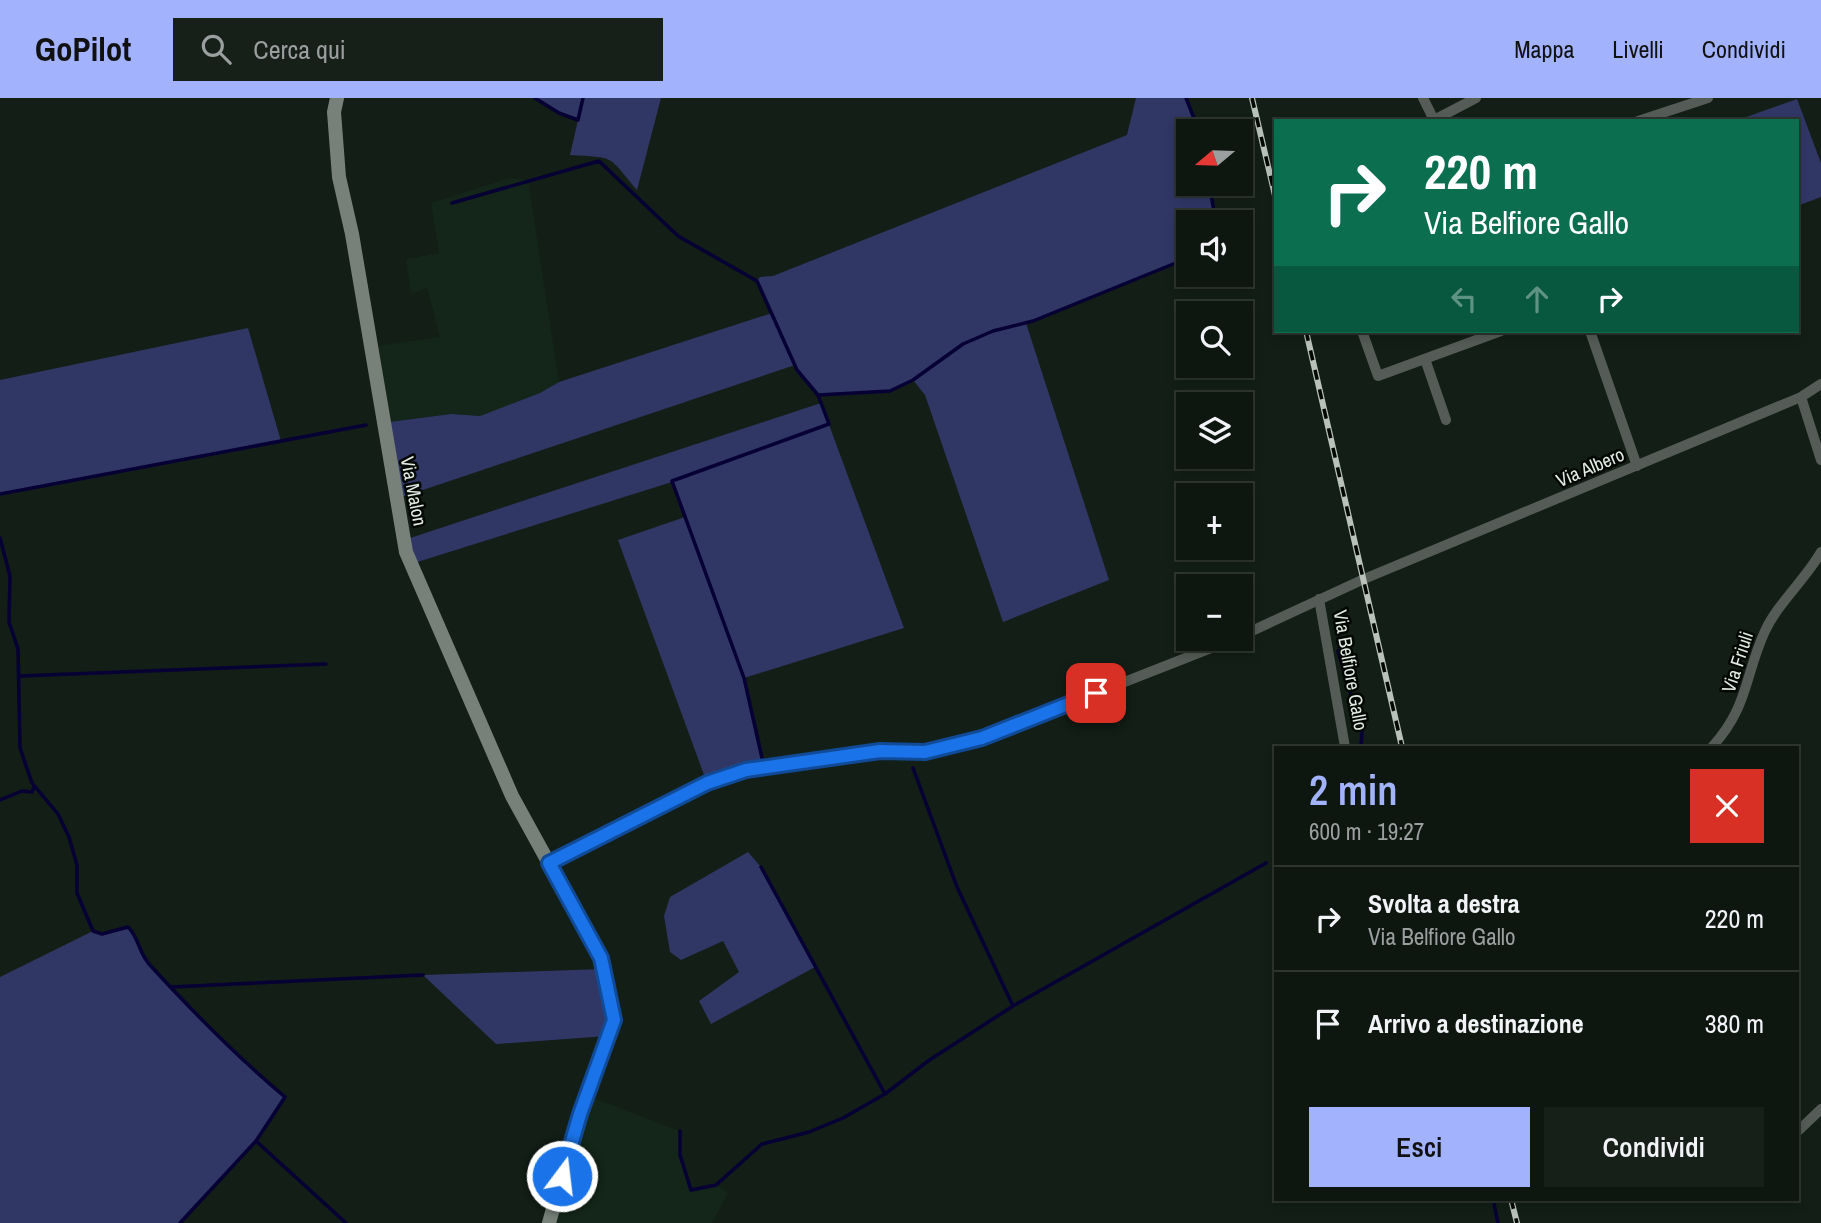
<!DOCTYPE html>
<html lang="it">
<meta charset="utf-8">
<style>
:root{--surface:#0e1610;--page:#171f19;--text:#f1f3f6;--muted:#9b9f9f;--line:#2e3530;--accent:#a2b2fd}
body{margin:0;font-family:"Archivo Narrow",sans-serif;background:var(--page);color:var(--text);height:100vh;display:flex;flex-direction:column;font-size:26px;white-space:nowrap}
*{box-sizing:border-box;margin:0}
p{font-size:23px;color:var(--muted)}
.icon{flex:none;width:38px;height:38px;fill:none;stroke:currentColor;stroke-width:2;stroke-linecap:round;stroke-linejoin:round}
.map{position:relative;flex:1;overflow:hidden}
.side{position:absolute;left:1274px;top:648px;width:525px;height:455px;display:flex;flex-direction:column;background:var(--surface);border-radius:0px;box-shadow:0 4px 10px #0003,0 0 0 2px var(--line)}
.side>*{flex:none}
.top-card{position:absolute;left:1274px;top:21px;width:525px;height:214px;border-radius:0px;box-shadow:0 4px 10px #0003,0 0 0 2px var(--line);background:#0b6e4f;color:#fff;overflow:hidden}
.needle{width:46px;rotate:251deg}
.fabs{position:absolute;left:1176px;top:21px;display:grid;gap:14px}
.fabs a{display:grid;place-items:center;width:77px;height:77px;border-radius:0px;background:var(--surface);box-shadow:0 4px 10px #0003,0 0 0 2px var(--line);font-size:35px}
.pin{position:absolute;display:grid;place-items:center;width:60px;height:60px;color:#fff;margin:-30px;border-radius:14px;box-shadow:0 4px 10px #0006}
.me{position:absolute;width:77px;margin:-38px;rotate:15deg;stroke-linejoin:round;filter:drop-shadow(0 0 5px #0008)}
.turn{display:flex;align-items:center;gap:24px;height:147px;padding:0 35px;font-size:32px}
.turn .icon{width:91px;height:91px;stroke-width:2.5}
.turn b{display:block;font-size:49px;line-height:60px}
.lanes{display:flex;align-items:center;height:66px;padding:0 35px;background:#0003;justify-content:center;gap:35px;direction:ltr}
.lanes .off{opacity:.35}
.round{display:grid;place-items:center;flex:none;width:74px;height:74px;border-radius:0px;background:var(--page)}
.summary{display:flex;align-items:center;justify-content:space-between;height:119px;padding:0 35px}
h1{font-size:42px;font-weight:600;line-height:52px;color:var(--accent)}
.cta{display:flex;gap:14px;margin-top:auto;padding:14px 35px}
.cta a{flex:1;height:80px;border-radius:0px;background:var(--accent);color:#111;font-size:28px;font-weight:600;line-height:80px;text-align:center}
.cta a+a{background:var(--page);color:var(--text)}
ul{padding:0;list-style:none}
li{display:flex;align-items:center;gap:21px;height:105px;padding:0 35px;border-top:2px solid var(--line)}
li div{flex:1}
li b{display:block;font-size:26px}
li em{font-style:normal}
header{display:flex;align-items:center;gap:42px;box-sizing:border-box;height:98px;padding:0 35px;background:var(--accent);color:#111}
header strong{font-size:33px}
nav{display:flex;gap:38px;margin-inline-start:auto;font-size:24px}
.search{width:490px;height:63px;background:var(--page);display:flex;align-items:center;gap:18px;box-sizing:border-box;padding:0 24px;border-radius:0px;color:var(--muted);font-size:26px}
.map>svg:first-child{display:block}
.built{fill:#132619}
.green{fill:#303765}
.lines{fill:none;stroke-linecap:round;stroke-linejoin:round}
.stream{stroke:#060035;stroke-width:3.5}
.street{stroke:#555c57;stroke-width:10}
.secondary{stroke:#778179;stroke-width:14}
.rail-casing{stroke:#b8c2bb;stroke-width:6}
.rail{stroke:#030704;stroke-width:3.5;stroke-dasharray:10;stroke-linecap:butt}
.route-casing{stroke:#114b97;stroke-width:18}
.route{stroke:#1a73e8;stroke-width:12}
.labels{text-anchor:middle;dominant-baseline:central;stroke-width:5;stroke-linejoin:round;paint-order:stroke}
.street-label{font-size:19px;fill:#e2ebe4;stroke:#030704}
</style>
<header>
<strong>GoPilot</strong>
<div class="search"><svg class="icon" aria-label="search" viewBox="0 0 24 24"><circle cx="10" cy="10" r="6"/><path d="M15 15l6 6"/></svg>Cerca qui</div>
<nav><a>Mappa</a><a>Livelli</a><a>Condividi</a></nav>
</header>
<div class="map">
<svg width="1821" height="1125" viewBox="0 0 1821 1125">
<rect width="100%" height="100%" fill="#121e16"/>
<path class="built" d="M 509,80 L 528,82 L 559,284 L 540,295 L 480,318 L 451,316 L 382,325 L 369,249 L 440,239 L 427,190 L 411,196 L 406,161 L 439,155 L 431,105 Z
M 586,997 L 680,1033 L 680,1057 L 690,1091 L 716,1087 L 728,1095 L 712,1125 L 549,1125 Z"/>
<path class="green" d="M 535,0 L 661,0 L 637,92 C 607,56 616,60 570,57 L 578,22 L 559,15 Z
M 1136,0 L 1186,0 L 1199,33 L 1188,33 L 1188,86 L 1209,86 L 1216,124 L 1188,124 L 1188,160 L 1026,225 L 1109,482 L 1003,524 L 925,297 L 913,282 L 890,293 L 818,297 L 795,267 L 396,401 L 382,325 L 451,316 L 480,318 L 540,295 L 559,284 L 772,215 L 757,183 L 760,179 L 773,178 L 1127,37 Z
M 1797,1 L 1821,65 L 1821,99 L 1797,108 L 1797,23 L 1735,23 Z
M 248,230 L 281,343 L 0,396 L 0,282 Z
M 821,305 L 904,530 L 744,580 L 764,668 L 707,685 L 618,442 L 685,419 L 672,384 L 411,466 L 404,442 Z
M 748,754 L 761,769 L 815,869 L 711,926 L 699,903 L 739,874 L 723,843 L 681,862 L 670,854 L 664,818 L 670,799 Z
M 128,829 C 138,838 139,855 149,866 C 192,913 236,958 285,999 L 256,1043 L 180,1125 L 0,1125 L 0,879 L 93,833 L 102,836 Z
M 603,871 L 614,922 L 607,938 L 496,946 L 423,877 Z"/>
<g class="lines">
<path class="stream" d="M 535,0 L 559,15 L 578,22 L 583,0
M 1186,0 L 1199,33
M 1209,86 L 1216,124
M 452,105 L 599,63 L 678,138 L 757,183 L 797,272 L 818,297 L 890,293 L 913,282 L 963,246 L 993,233 L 1033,223 L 1188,160
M 0,396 L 366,327
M 0,440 L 10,478 L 9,524 L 18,551 L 20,650 L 32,685 L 58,716 L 69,739 L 77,767 L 77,795 L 93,833 L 102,836 L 128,829 C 138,838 139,855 149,866 C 192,913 236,958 285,999 L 256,1043 L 180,1125
M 1338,553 L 1362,634 L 1361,649
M 20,578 L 326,566
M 762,660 L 744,580 L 672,383 L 829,326 L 818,297
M 913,670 L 957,789 L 1013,908
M 0,702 L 22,693 L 32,694 L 34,689
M 761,769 L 885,996
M 171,889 L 423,877
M 680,1033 L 680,1057 L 691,1092 L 716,1087 L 762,1046 L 809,1034 L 843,1020 L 885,996 L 928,963 L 1013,908 L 1266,765
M 256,1043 L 346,1125
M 1493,1101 L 1498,1125"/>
<path class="street" d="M 1423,0 L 1434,22 L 1476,0
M 1638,23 L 1708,0
M 1362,233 L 1378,278 L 1501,233
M 1590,233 L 1637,368
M 1425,261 L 1446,322
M 1801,299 L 1821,362
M 1319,501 L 1345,649
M 1241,538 L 1364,481 L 1801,299 L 1821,286
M 1712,649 C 1749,608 1744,579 1765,533 C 1778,505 1805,482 1821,454
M 549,765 L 707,685 L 746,672 L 880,653 L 925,654 L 982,640 L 1234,541
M 1797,1034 L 1821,1011"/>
<path class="secondary" d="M 337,0 L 334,14 L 339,79 L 352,136 L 406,454 L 512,698 L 601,860 L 614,922 L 580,1015 L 549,1125"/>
<defs>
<path id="rail" d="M 1252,0 L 1276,102
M 1306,233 L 1402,649
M 1511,1101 L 1517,1125"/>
</defs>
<use href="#rail" class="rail-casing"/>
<use href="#rail" class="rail"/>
</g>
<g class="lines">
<defs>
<path id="route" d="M 562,1078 L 580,1016 L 614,922 L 601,860 L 549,765 L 707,685 L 746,672 L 880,653 L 925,654 L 982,640 L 1096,595"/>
</defs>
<use href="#route" class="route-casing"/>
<use href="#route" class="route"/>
</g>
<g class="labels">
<g class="street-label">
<text transform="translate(1590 369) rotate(-23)">Via Albero</text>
<text transform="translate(414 393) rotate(79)">Via Malon</text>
<text transform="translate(1737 564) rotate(-72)">Via Friuli</text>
<text transform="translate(1351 572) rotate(80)">Via Belfiore Gallo</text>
</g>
</g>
</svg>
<div class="fabs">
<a><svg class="needle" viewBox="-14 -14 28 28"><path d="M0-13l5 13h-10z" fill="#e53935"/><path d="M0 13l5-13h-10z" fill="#9b9f9f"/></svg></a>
<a><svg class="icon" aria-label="sound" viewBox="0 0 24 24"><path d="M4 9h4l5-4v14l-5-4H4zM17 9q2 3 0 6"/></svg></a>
<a><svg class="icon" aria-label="search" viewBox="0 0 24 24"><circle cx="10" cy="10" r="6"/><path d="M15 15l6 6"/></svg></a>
<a><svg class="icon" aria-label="layers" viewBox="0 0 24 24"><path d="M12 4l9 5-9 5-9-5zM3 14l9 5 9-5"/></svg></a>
<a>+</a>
<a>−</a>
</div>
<div class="pin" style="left:1096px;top:595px;background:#d93025"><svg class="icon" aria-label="arrive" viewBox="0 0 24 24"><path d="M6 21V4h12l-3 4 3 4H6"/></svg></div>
<svg class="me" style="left:562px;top:1078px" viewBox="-20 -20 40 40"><circle r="17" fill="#1a73e8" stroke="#fff" stroke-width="3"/><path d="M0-11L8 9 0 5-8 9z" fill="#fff"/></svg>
<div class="top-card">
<div class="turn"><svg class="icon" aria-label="right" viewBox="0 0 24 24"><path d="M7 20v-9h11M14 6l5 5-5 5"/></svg><div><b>220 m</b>Via Belfiore Gallo</div></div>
<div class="lanes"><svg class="icon off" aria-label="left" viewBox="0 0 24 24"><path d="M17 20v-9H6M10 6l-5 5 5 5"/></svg><svg class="icon off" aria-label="ahead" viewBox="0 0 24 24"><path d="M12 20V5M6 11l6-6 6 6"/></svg><svg class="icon" aria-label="right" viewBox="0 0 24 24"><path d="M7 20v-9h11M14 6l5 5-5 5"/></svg></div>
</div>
<section class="side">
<div class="summary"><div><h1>2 min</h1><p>600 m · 19:27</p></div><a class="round" style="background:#d93025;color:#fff"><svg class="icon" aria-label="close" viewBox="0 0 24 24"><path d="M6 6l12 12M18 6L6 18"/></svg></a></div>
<ul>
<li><svg class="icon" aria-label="right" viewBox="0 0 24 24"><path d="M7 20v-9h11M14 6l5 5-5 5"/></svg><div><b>Svolta a destra</b><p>Via Belfiore Gallo</p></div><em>220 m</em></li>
<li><svg class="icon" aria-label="arrive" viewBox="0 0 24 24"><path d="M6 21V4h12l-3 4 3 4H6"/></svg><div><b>Arrivo a destinazione</b></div><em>380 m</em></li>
</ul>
<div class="cta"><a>Esci</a><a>Condividi</a></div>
</section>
</div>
